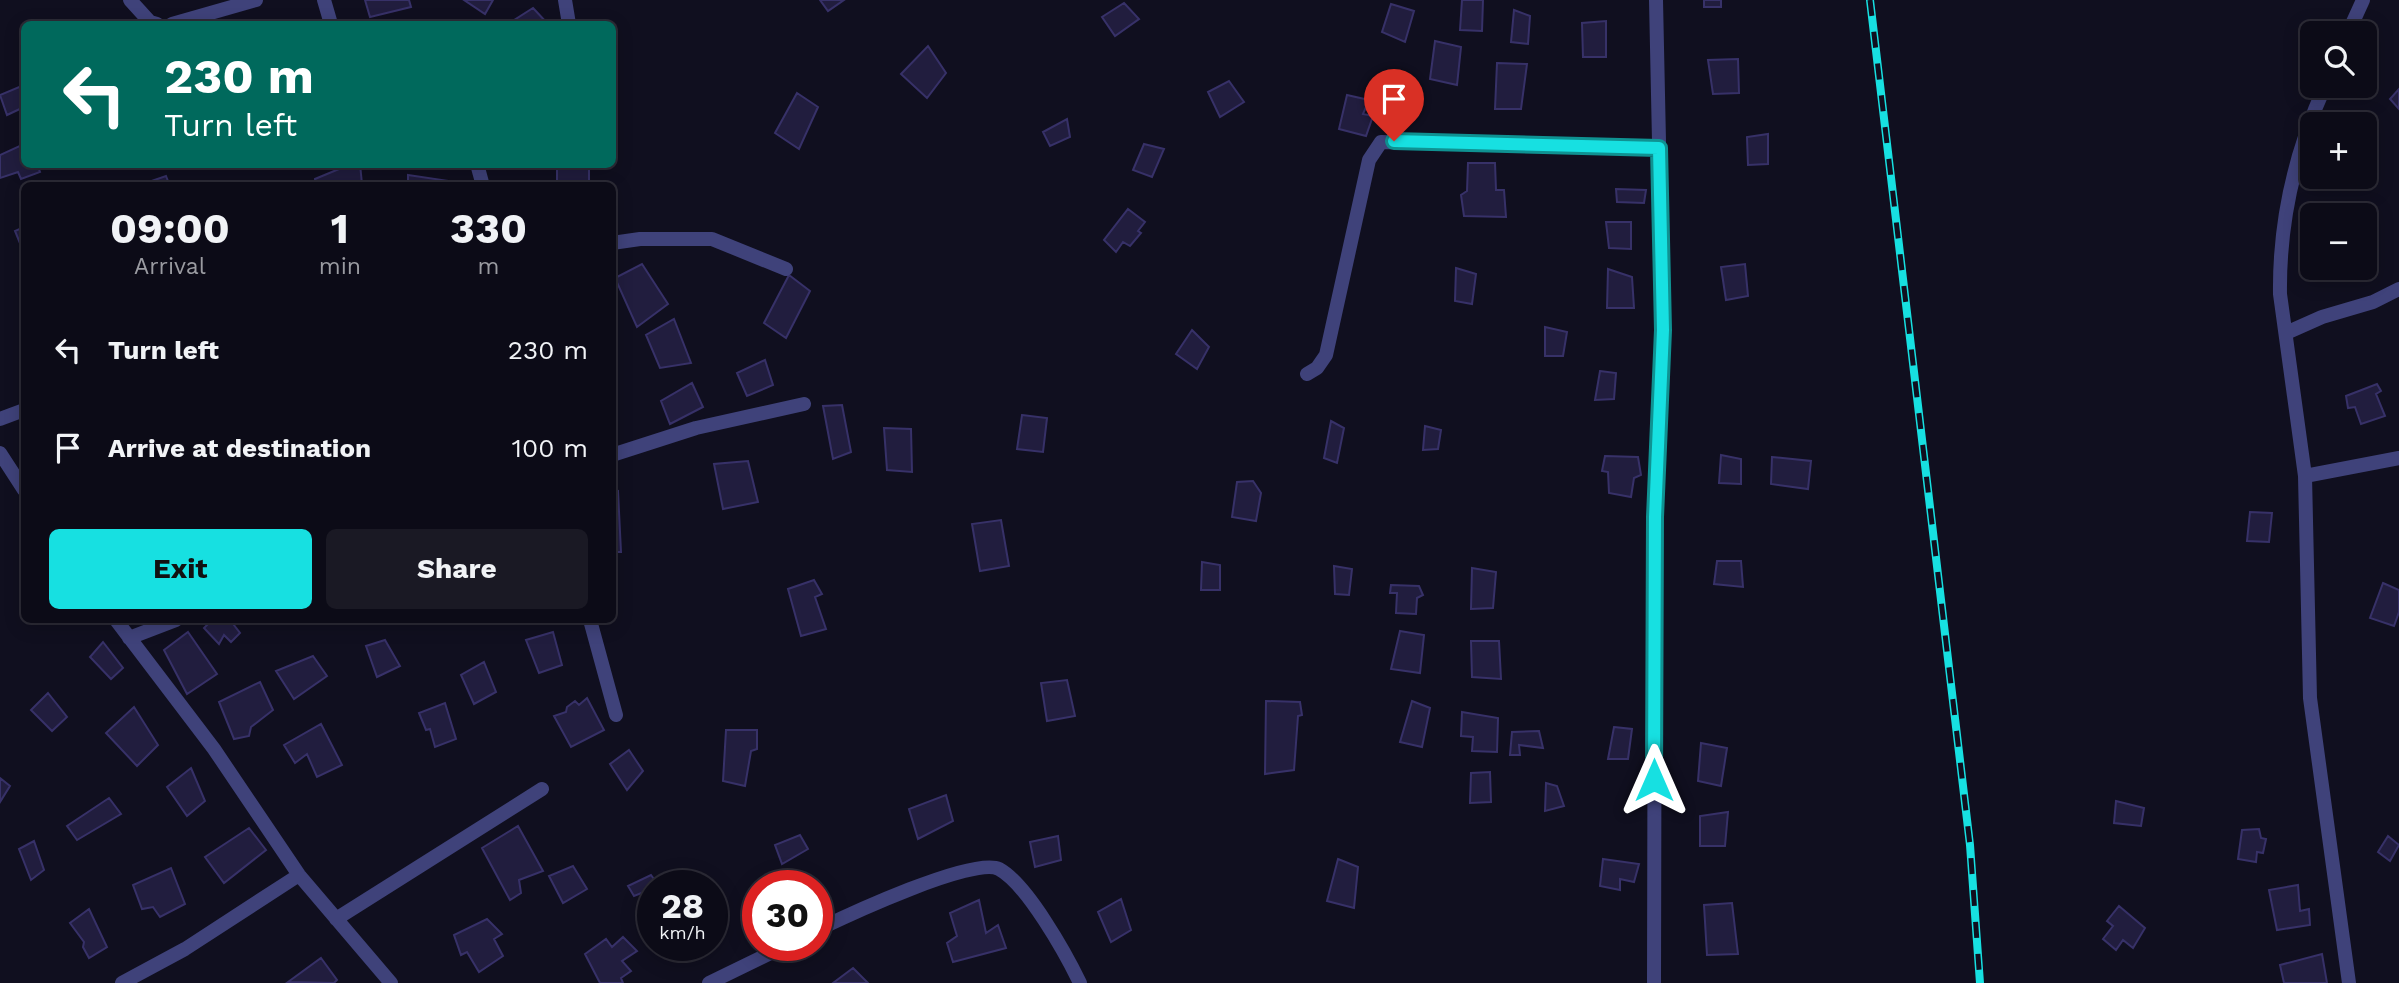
<!DOCTYPE html>
<meta charset="utf-8">
<style>
:root{--surface:#0c0b17;--page:#1a1924;--text:#f1f3f6;--muted:#9a9ba1;--line:#2c2b36;--accent:#17e0e1}
body{margin:0;font-family:"Work Sans",sans-serif;background:var(--page);color:var(--text);height:100vh;display:flex;flex-direction:column;font-size:26px;white-space:nowrap}
*{box-sizing:border-box;margin:0}
p{font-size:23px;color:var(--muted)}
.icon{flex:none;width:38px;height:38px;fill:none;stroke:currentColor;stroke-width:2;stroke-linecap:round;stroke-linejoin:round}
.map{position:relative;flex:1;overflow:hidden}
.drawer{position:absolute;left:21px;top:182px;width:595px;height:441px;display:flex;flex-direction:column;background:var(--surface);border-radius:10px;box-shadow:0 4px 18px #0003,0 0 0 2px var(--line)}
.drawer>*{flex:none}
.top-card{position:absolute;left:21px;top:21px;width:595px;height:147px;border-radius:10px;box-shadow:0 4px 18px #0003,0 0 0 2px var(--line);background:#00695c;color:#fff;overflow:hidden}
.buttons{position:absolute;left:2300px;top:21px;display:grid;gap:14px}
.buttons a{display:grid;place-items:center;width:77px;height:77px;border-radius:10px;background:var(--surface);box-shadow:0 4px 18px #0003,0 0 0 2px var(--line);font-size:35px}
.speed{position:absolute;left:637px;top:870px;display:flex;gap:14px;font-size:35px;font-weight:700;text-align:center}
.speed>*{display:grid;place-content:center;width:91px;height:91px;border-radius:50%;background:var(--surface);box-shadow:0 4px 18px #0003,0 0 0 2px var(--line);line-height:1}
.speed small{font-size:18px;font-weight:400}
.speed .limit{border:10px solid #d22;background:#fff;color:#111}
.pin{position:absolute;display:grid;place-items:center;width:60px;height:60px;color:#fff;margin:-72px -30px;border-radius:50% 50% 50% 0;rotate:-45deg;box-shadow:0 0 7px #0007}
.pin .icon{rotate:45deg}
.me{position:absolute;width:77px;margin:-38px;rotate:0deg;stroke-linejoin:round;filter:drop-shadow(0 0 5px #0008)}
.turn{display:flex;align-items:center;gap:24px;height:147px;padding:0 28px;font-size:32px}
.turn .icon{width:91px;height:91px;stroke-width:2.5}
.turn b{display:block;font-size:49px;line-height:60px}
.eta{display:flex;justify-content:space-evenly;align-items:center;height:119px;text-align:center}
.eta b{font-size:42px;font-weight:700;line-height:49px}
.cta{display:flex;gap:14px;margin-top:auto;padding:14px 28px}
.cta a{flex:1;height:80px;border-radius:10px;background:var(--accent);color:#111;font-size:28px;font-weight:700;line-height:80px;text-align:center}
.cta a+a{background:var(--page);color:var(--text)}
ul{padding:0;list-style:none}
li{display:flex;align-items:center;gap:21px;height:98px;padding:0 28px}
li div{flex:1}
li b{display:block;font-size:26px}
li em{font-style:normal}
.map>svg:first-child{display:block}
.building{fill:#211d3e;stroke:#373168;stroke-width:2}
.lines{fill:none;stroke-linecap:round;stroke-linejoin:round}
.street{stroke:#3f427a;stroke-width:14}
.rail-casing{stroke:#17e0e1;stroke-width:8}
.rail{stroke:#100f1f;stroke-width:5;stroke-dasharray:16;stroke-linecap:butt}
.route-casing{stroke:#0f9292;stroke-width:18}
.route{stroke:#17e0e1;stroke-width:12}
</style>
<div class="map">
<svg width="2399" height="983" viewBox="0 0 2399 983">
<rect width="100%" height="100%" fill="#100f1f"/>
<path class="building" d="M 365,0 L 409,0 L 411,7 L 370,17 Z
M 464,0 L 493,0 L 485,14 Z
M 820,0 L 844,0 L 828,11 Z
M 1462,0 L 1483,0 L 1482,31 L 1460,30 Z
M 1704,0 L 1721,0 L 1721,7 L 1704,7 Z
M 1124,3 L 1139,19 L 1115,36 L 1102,17 Z
M 1391,4 L 1414,11 L 1405,42 L 1382,32 Z
M 533,8 L 548,24 L 508,24 Z
M 1514,10 L 1530,16 L 1528,44 L 1511,42 Z
M 1606,21 L 1606,57 L 1583,57 L 1582,23 Z
M 1435,41 L 1461,47 L 1457,85 L 1430,79 Z
M 928,46 L 946,73 L 927,98 L 901,74 Z
M 1738,59 L 1739,93 L 1713,94 L 1708,60 Z
M 1497,63 L 1527,64 L 1521,109 L 1495,109 Z
M 1229,81 L 1244,102 L 1220,117 L 1208,92 Z
M 24,85 L 24,107 L 7,115 L 0,95 Z
M 2399,89 L 2399,109 L 2390,99 Z
M 797,93 L 818,107 L 799,149 L 775,133 Z
M 1347,95 L 1369,100 L 1363,114 L 1373,116 L 1366,136 L 1339,129 Z
M 1067,119 L 1070,137 L 1050,146 L 1043,132 Z
M 1768,134 L 1768,164 L 1748,165 L 1747,137 Z
M 24,144 L 24,164 L 37,164 L 40,172 L 21,179 L 18,172 L 0,178 L 0,155 Z
M 1144,144 L 1164,149 L 1152,177 L 1133,170 Z
M 1468,163 L 1495,163 L 1496,190 L 1504,190 L 1506,217 L 1464,216 L 1461,195 L 1467,191 Z
M 351,164 L 360,164 L 362,184 L 316,186 L 315,179 Z
M 589,166 L 589,186 L 557,186 L 557,167 Z
M 408,175 L 449,181 L 449,186 L 408,186 Z
M 166,176 L 170,186 L 137,186 Z
M 1616,189 L 1646,190 L 1644,203 L 1617,202 Z
M 1128,209 L 1145,222 L 1138,231 L 1141,233 L 1130,246 L 1123,242 L 1116,252 L 1104,240 Z
M 1606,222 L 1631,222 L 1631,249 L 1609,248 Z
M 24,227 L 24,253 L 15,231 Z
M 642,264 L 668,304 L 637,327 L 615,278 Z
M 1745,264 L 1748,296 L 1726,300 L 1721,267 Z
M 1456,268 L 1476,274 L 1472,304 L 1455,301 Z
M 1608,269 L 1632,277 L 1634,308 L 1607,308 Z
M 789,275 L 810,291 L 786,338 L 764,323 Z
M 674,319 L 691,363 L 660,368 L 646,335 Z
M 1545,327 L 1567,332 L 1563,356 L 1545,356 Z
M 1192,330 L 1209,347 L 1197,369 L 1176,354 Z
M 765,360 L 773,385 L 747,396 L 737,373 Z
M 1600,371 L 1616,373 L 1614,399 L 1595,400 Z
M 692,383 L 703,407 L 670,424 L 661,401 Z
M 2377,384 L 2381,391 L 2376,394 L 2385,416 L 2361,424 L 2355,407 L 2348,408 L 2346,396 Z
M 842,405 L 851,452 L 833,459 L 823,406 Z
M 1022,415 L 1047,418 L 1043,452 L 1017,449 Z
M 1331,421 L 1344,428 L 1337,463 L 1324,458 Z
M 1425,426 L 1441,430 L 1438,449 L 1423,450 Z
M 884,428 L 911,429 L 912,472 L 887,470 Z
M 1721,455 L 1741,459 L 1741,484 L 1719,483 Z
M 1605,456 L 1638,457 L 1641,475 L 1634,478 L 1631,497 L 1609,493 L 1608,472 L 1602,471 Z
M 1772,457 L 1811,461 L 1808,489 L 1771,484 Z
M 748,461 L 758,502 L 723,509 L 714,464 Z
M 1253,481 L 1261,493 L 1256,521 L 1232,517 L 1237,482 Z
M 618,491 L 621,552 L 612,552 L 612,493 Z
M 2250,512 L 2272,513 L 2269,542 L 2247,541 Z
M 1001,520 L 1009,566 L 980,571 L 972,524 Z
M 1717,561 L 1741,561 L 1743,587 L 1714,584 Z
M 1202,562 L 1220,565 L 1220,590 L 1201,590 Z
M 1334,566 L 1352,569 L 1349,595 L 1335,594 Z
M 1472,568 L 1496,572 L 1493,608 L 1471,609 Z
M 814,580 L 822,594 L 815,597 L 826,629 L 801,636 L 788,589 Z
M 2383,583 L 2399,590 L 2399,612 L 2394,626 L 2370,618 Z
M 1391,585 L 1419,586 L 1423,595 L 1417,598 L 1416,614 L 1396,613 L 1397,593 L 1390,593 Z
M 212,620 L 230,620 L 240,633 L 231,642 L 224,635 L 219,644 L 204,628 Z
M 1400,631 L 1424,635 L 1420,673 L 1391,669 Z
M 188,632 L 217,674 L 187,694 L 164,650 Z
M 553,632 L 562,665 L 539,673 L 526,640 Z
M 385,640 L 400,666 L 377,677 L 366,646 Z
M 1471,641 L 1499,641 L 1501,679 L 1472,677 Z
M 103,642 L 123,668 L 111,679 L 90,657 Z
M 313,656 L 327,676 L 294,699 L 276,671 Z
M 484,662 L 496,692 L 474,704 L 461,675 Z
M 1067,680 L 1075,716 L 1047,721 L 1041,683 Z
M 260,682 L 273,710 L 251,727 L 249,736 L 234,739 L 219,702 Z
M 48,693 L 67,717 L 52,731 L 31,710 Z
M 587,698 L 604,730 L 571,747 L 554,716 L 566,712 L 567,707 L 575,701 L 579,705 Z
M 1266,701 L 1300,702 L 1302,715 L 1298,716 L 1294,770 L 1265,774 Z
M 1412,701 L 1430,708 L 1422,747 L 1400,742 Z
M 445,703 L 456,739 L 435,747 L 430,729 L 426,730 L 419,713 Z
M 134,707 L 158,745 L 137,766 L 106,733 Z
M 1462,712 L 1498,718 L 1497,752 L 1472,751 L 1473,737 L 1461,736 Z
M 321,724 L 342,765 L 317,777 L 307,754 L 295,763 L 284,745 Z
M 1614,727 L 1632,729 L 1628,759 L 1608,759 Z
M 726,730 L 757,730 L 757,749 L 751,751 L 745,786 L 723,781 Z
M 1539,731 L 1543,748 L 1519,745 L 1520,755 L 1510,755 L 1512,732 Z
M 1701,743 L 1727,748 L 1721,786 L 1698,781 Z
M 629,750 L 643,771 L 627,790 L 610,764 Z
M 191,768 L 205,801 L 187,816 L 167,787 Z
M 1490,772 L 1491,802 L 1470,803 L 1471,773 Z
M 0,778 L 10,786 L 0,802 Z
M 1546,783 L 1557,786 L 1564,806 L 1545,811 Z
M 946,795 L 953,821 L 918,839 L 909,809 Z
M 109,798 L 121,814 L 77,840 L 67,826 Z
M 2116,801 L 2144,808 L 2141,826 L 2114,823 Z
M 1728,812 L 1725,846 L 1700,846 L 1700,816 Z
M 518,826 L 543,871 L 519,880 L 521,893 L 510,900 L 482,848 Z
M 249,828 L 266,850 L 224,883 L 205,857 Z
M 2259,829 L 2261,838 L 2266,839 L 2263,853 L 2257,852 L 2256,862 L 2238,859 L 2242,830 Z
M 800,835 L 808,849 L 782,864 L 775,845 Z
M 1058,836 L 1061,860 L 1035,867 L 1030,842 Z
M 2388,836 L 2399,845 L 2390,861 L 2378,852 Z
M 34,841 L 44,870 L 31,880 L 19,849 Z
M 1338,859 L 1358,867 L 1354,908 L 1327,901 Z
M 1603,859 L 1639,864 L 1634,882 L 1620,879 L 1620,890 L 1600,886 Z
M 573,866 L 587,889 L 563,903 L 549,876 Z
M 171,868 L 185,904 L 160,917 L 153,907 L 142,909 L 133,885 Z
M 651,875 L 659,886 L 634,896 L 628,886 Z
M 2298,885 L 2300,911 L 2309,909 L 2310,925 L 2277,930 L 2269,890 Z
M 1121,899 L 1131,930 L 1111,942 L 1098,912 Z
M 979,900 L 986,933 L 998,925 L 1006,948 L 953,962 L 947,943 L 957,936 L 950,913 Z
M 1732,903 L 1738,954 L 1707,955 L 1704,905 Z
M 2119,906 L 2145,928 L 2133,948 L 2123,940 L 2116,950 L 2103,939 L 2113,926 L 2107,921 Z
M 89,909 L 107,947 L 89,958 L 83,947 L 84,942 L 70,923 Z
M 487,919 L 502,934 L 494,939 L 503,956 L 479,972 L 467,952 L 461,955 L 454,935 Z
M 623,937 L 637,951 L 622,961 L 631,971 L 621,978 L 623,983 L 600,983 L 585,954 L 606,939 L 612,947 Z
M 2322,954 L 2327,983 L 2284,983 L 2280,965 Z
M 321,958 L 337,980 L 334,983 L 288,982 Z
M 853,968 L 868,983 L 833,983 Z"/>
<g class="lines">
<path class="street" d="M 130,0 L 150,22 L 157,24
M 324,0 L 331,24
M 565,0 L 569,24
M 172,24 L 256,0
M 2348,33 L 2363,0
M 2325,86 C 2295,152 2279,220 2280,294 L 2305,476 L 2310,698 L 2349,983
M 477,164 L 483,186
M 612,243 L 640,239 L 712,239 L 786,269
M 2286,333 L 2322,317 L 2373,302 L 2399,289
M 1307,374 L 1317,368 L 1326,355 L 1369,160 L 1381,142 L 1659,148
M 0,419 L 24,410
M 0,453 L 24,490
M 612,455 L 696,428 L 804,404
M 2305,476 L 2399,458
M 116,620 L 214,749 L 299,875 L 391,983
M 590,620 L 616,715
M 129,638 L 176,620
M 336,919 L 542,789
M 817,930 C 846,916 974,856 999,869 C 1027,884 1066,954 1080,983
M 122,983 L 185,949 L 299,875
M 709,983 L 787,945
M 1654,983 L 1655,517 L 1663,330 L 1656,0"/>
<defs>
<path id="rail" d="M 1870,0 L 1970,845 L 1980,983"/>
</defs>
<use href="#rail" class="rail-casing"/>
<use href="#rail" class="rail"/>
</g>
<g class="lines">
<defs>
<path id="route" d="M 1394,141 L 1659,148 L 1663,330 L 1655,517 L 1654,780"/>
</defs>
<use href="#route" class="route-casing"/>
<use href="#route" class="route"/>
</g>
</svg>
<div class="buttons">
<a><svg class="icon" aria-label="search" viewBox="0 0 24 24"><circle cx="10" cy="10" r="6"/><path d="M15 15l6 6"/></svg></a>
<a>+</a>
<a>−</a>
</div>
<div class="speed"><div>28<small>km/h</small></div><div class="limit">30</div></div>
<div class="pin" style="left:1394px;top:141px;background:#d93025"><svg class="icon" aria-label="arrive" viewBox="0 0 24 24"><path d="M6 21V4h12l-3 4 3 4H6"/></svg></div>
<svg class="me" style="left:1654px;top:780px" viewBox="-20 -20 40 40"><path d="M0-17L14 15 0 8-14 15z" fill="#17e0e1" stroke="#fff" stroke-width="4"/></svg>
<div class="top-card">
<div class="turn"><svg class="icon" aria-label="left" viewBox="0 0 24 24"><path d="M17 20v-9H6M10 6l-5 5 5 5"/></svg><div><b>230 m</b>Turn left</div></div>
</div>
<section class="drawer">
<div class="eta">
<div><b>09:00</b><p>Arrival</p></div>
<div><b>1</b><p>min</p></div>
<div><b>330</b><p>m</p></div>
</div>
<ul>
<li><svg class="icon" aria-label="left" viewBox="0 0 24 24"><path d="M17 20v-9H6M10 6l-5 5 5 5"/></svg><div><b>Turn left</b></div><em>230 m</em></li>
<li><svg class="icon" aria-label="arrive" viewBox="0 0 24 24"><path d="M6 21V4h12l-3 4 3 4H6"/></svg><div><b>Arrive at destination</b></div><em>100 m</em></li>
</ul>
<div class="cta"><a>Exit</a><a>Share</a></div>
</section>
</div>
